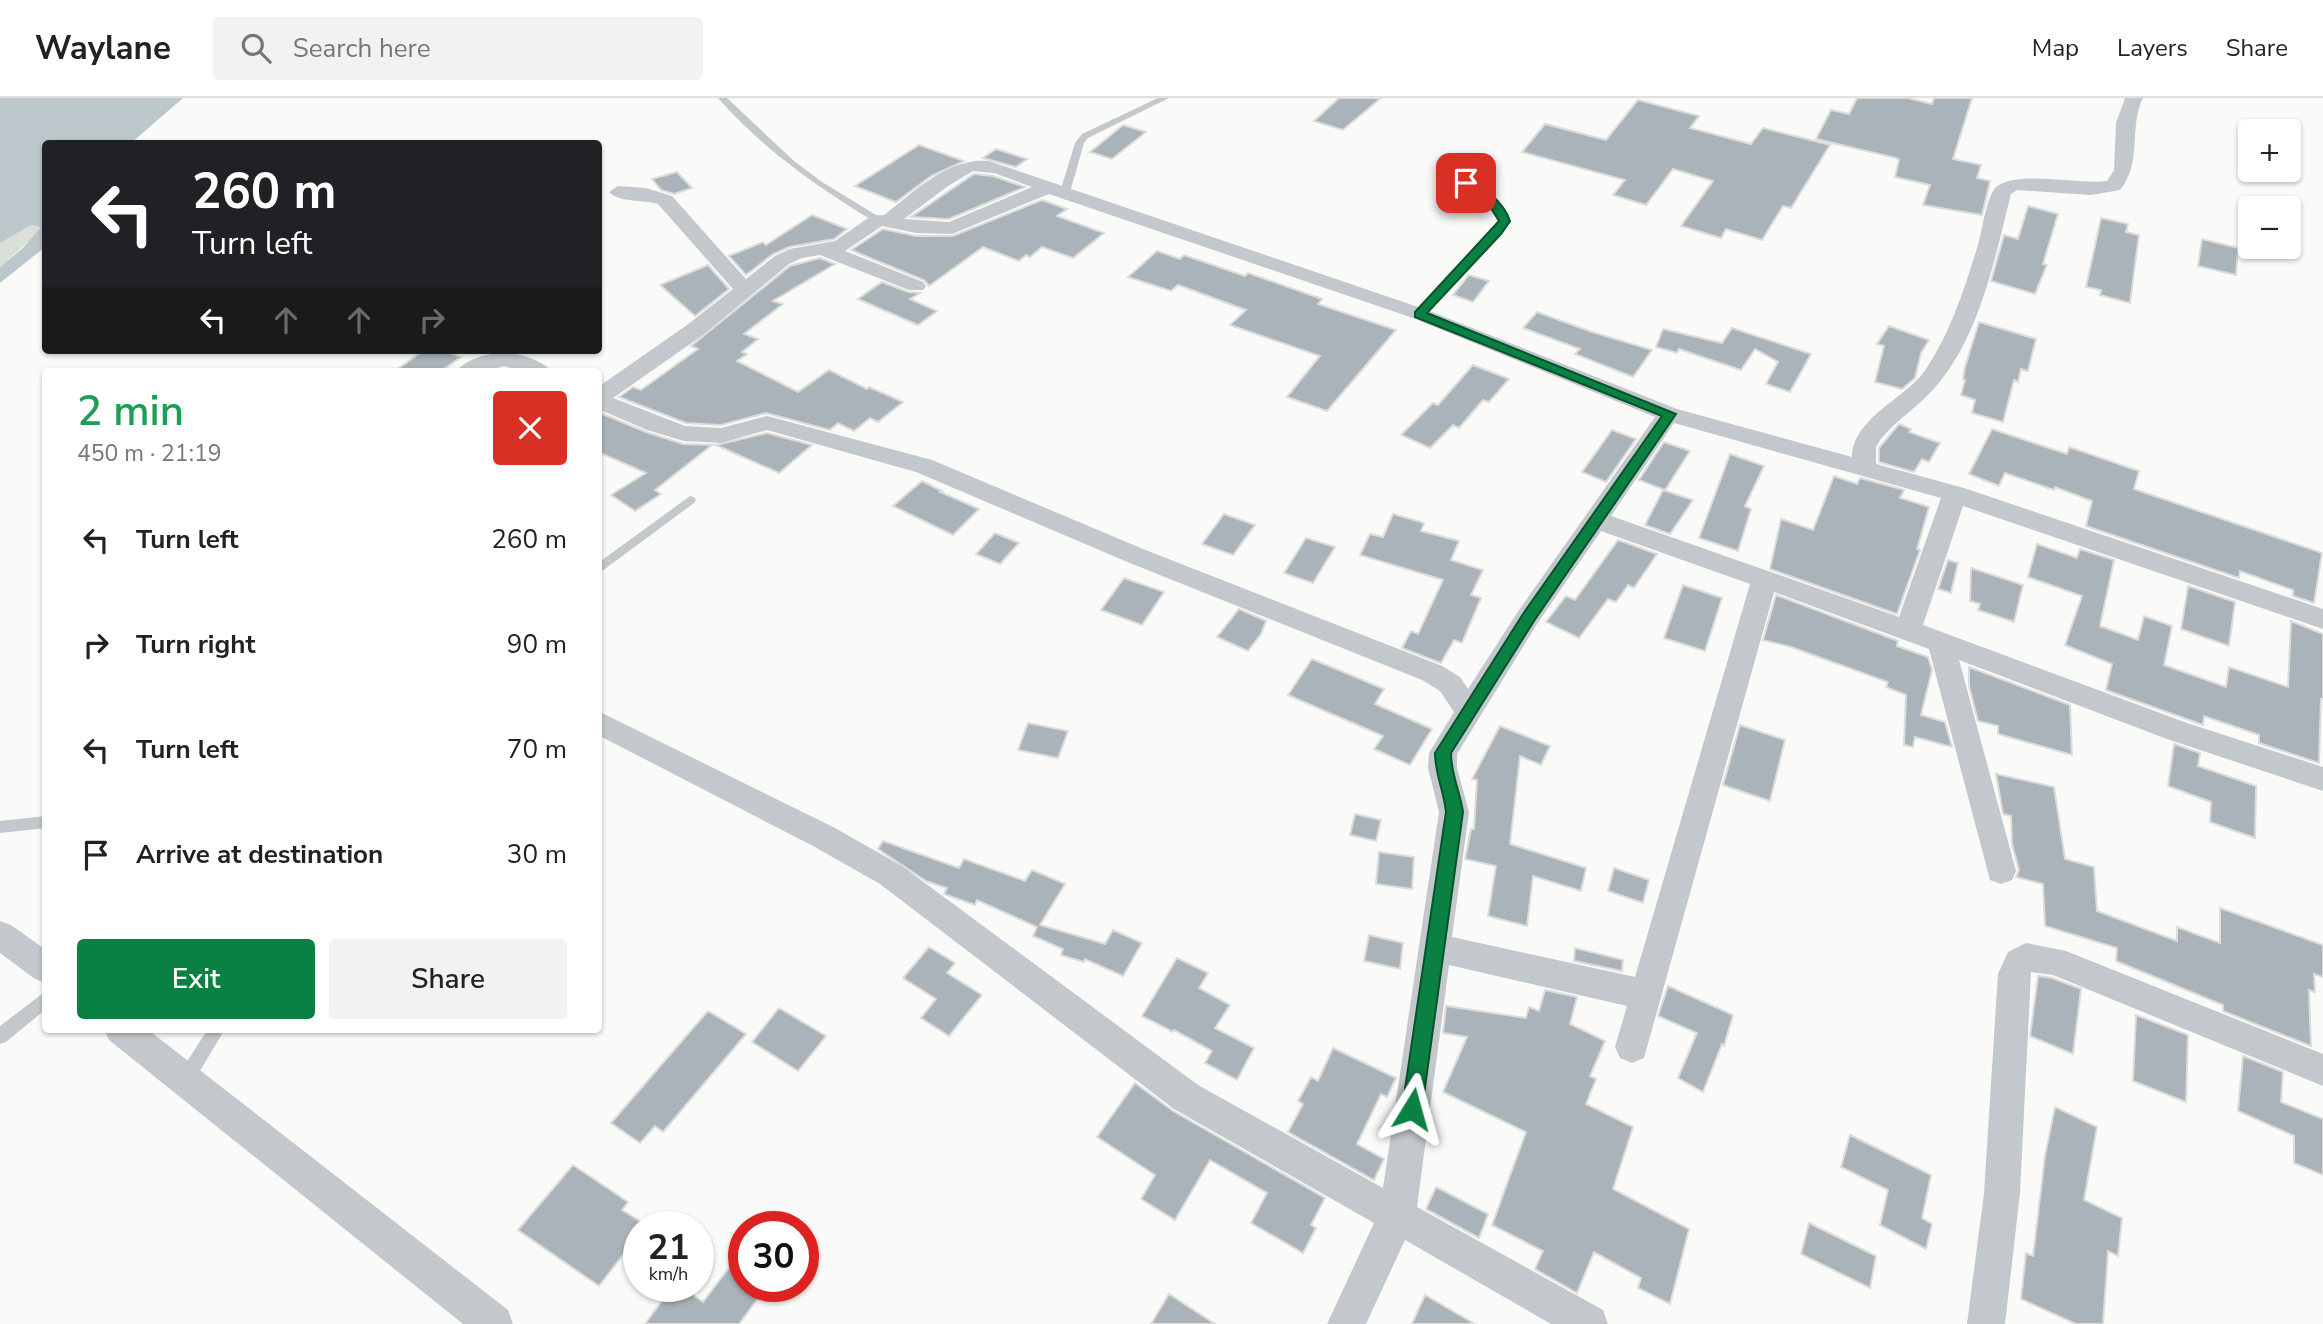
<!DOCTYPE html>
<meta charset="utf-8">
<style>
:root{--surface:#fff;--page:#f2f2f2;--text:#222;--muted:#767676;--line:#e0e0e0;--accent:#0b8043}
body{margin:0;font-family:"Nunito Sans",sans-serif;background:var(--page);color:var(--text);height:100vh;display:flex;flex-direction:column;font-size:26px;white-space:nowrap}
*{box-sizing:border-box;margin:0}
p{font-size:23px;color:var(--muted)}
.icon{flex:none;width:38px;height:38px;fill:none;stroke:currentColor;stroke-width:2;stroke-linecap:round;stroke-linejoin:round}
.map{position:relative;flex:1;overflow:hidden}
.side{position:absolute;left:42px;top:270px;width:560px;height:665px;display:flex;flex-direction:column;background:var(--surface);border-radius:7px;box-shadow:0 2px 5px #0004}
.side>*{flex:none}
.top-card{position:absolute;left:42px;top:42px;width:560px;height:214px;border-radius:7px;box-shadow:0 2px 5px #0004;background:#202124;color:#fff;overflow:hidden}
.tools{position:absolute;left:2238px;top:21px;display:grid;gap:14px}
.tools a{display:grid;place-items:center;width:63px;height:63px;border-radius:7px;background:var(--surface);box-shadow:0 2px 5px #0004;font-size:35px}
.speed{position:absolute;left:623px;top:1113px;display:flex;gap:14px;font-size:35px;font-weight:700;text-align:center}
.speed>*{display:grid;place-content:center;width:91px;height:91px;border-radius:50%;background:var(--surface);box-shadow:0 2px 5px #0004;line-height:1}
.speed small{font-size:18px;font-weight:400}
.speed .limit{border:10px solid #d22;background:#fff;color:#111}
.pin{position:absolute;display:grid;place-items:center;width:60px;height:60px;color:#fff;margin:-30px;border-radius:14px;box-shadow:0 4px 10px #0006}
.me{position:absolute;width:77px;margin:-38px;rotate:8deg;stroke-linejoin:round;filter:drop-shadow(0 0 5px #0008)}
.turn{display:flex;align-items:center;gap:24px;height:147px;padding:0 35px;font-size:32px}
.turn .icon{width:91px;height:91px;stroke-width:2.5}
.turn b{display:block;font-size:49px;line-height:60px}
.lanes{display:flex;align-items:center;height:66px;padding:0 35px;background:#0003;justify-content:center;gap:35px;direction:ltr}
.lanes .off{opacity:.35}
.round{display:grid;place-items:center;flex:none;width:74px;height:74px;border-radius:7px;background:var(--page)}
.head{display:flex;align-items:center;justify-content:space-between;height:119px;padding:0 35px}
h1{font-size:42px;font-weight:600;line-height:52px;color:#1e9e55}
.cta{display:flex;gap:14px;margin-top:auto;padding:14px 35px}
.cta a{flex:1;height:80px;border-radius:7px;background:var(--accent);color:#fff;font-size:28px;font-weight:600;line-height:80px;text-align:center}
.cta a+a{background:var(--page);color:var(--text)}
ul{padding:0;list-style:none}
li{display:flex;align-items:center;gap:21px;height:105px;padding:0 35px}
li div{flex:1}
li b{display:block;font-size:26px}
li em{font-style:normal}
header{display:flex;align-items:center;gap:42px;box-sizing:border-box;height:98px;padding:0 35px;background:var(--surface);border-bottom:2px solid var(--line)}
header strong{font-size:33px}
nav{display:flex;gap:38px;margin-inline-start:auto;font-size:24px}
.search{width:490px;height:63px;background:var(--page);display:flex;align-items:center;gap:18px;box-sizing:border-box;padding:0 24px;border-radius:7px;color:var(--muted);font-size:26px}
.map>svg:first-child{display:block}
.green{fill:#dadfd7}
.water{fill:#bbc7cb}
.building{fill:#aab3b9;stroke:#dcdcda;stroke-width:2}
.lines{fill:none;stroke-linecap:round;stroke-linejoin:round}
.service{fill:#c3c8cc;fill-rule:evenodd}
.minor{fill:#c3c8cc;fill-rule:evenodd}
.route{fill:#0b8043;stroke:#07532c;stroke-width:2}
</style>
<header>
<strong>Waylane</strong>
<div class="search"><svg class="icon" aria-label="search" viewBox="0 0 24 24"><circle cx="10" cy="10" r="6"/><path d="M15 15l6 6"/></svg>Search here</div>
<nav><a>Map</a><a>Layers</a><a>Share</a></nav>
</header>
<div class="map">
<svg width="2323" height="1226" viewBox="0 0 2323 1226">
<rect width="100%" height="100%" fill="#fafaf8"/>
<path class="green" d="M 31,127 L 41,129 L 40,133 L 0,169 L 0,145 Z"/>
<path class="water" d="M 0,0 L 183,0 L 131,45 L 46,46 L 45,149 L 0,185 L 0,169 L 23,150 L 41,129 L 31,127 L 0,145 Z"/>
<path class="building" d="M 1339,0 L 1381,0 L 1343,32 L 1314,23 Z
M 1857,0 L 1908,0 L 1932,6 L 1934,0 L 1972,0 L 1953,61 L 1981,67 L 1977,80 L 1990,83 L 1982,117 L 1923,107 L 1930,87 L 1895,79 L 1899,62 L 1896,60 L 1816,41 L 1831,12 L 1849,16 Z
M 1638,2 L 1699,18 L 1690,30 L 1751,46 L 1763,30 L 1830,47 L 1791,110 L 1783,108 L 1762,142 L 1726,131 L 1721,140 L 1681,128 L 1713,83 L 1673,71 L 1646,107 L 1613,97 L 1625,82 L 1522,54 L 1545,26 L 1606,42 Z
M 1123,27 L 1146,34 L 1112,61 L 1090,54 Z
M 919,47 L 964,63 L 931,78 L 896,104 L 855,88 Z
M 996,51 L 1027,61 L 1016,69 L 983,60 Z
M 677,74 L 692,90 L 674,96 L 661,92 L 652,81 Z
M 974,76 L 993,78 L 1025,89 L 949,121 L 911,119 Z
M 1042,102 L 1067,111 L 1057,118 L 1104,135 L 1073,160 L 1042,149 L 1030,159 L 1026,157 L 1019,163 L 983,149 L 929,188 L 924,182 L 851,152 L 883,131 L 916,138 L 953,138 Z
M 2028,108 L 2058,116 L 2043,166 L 2047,167 L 2035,196 L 1991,183 L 2004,137 L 2018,141 Z
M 812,117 L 847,131 L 834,141 L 789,149 L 773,156 L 746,177 L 729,158 L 763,144 L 766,147 Z
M 2101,120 L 2128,126 L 2126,134 L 2139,137 L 2130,205 L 2100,197 L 2101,192 L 2086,189 Z
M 2202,141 L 2238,150 L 2236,177 L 2198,168 Z
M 1157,153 L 1180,161 L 1184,157 L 1245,178 L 1248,175 L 1322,201 L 1318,206 L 1396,232 L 1327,313 L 1287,299 L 1320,258 L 1230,227 L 1246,212 L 1178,187 L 1171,193 L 1128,179 Z
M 820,160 L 835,166 L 773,203 L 783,206 L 744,236 L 758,241 L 742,254 L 747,256 L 737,263 L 798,294 L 829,272 L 867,291 L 869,289 L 903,304 L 878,324 L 870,320 L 854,333 L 838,325 L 830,332 L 766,315 L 721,327 L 686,325 L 619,299 L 633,289 L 641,292 L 698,251 L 691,248 L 790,168 Z
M 708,167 L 729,191 L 695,218 L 660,187 Z
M 1469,177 L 1489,183 L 1473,204 L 1453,197 Z
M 882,184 L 908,194 L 920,195 L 910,201 L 937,213 L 918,227 L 858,201 Z
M 1537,214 L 1592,234 L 1652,252 L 1633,279 L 1575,256 L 1580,251 L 1523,230 Z
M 1979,224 L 2036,241 L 2028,273 L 2021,271 L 2018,284 L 2014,282 L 2003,324 L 1972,315 L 1975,302 L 1961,297 L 1965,282 L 1963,281 L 1965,269 Z
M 1889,228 L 1929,242 L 1921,255 L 1915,280 L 1902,291 L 1875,284 L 1884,248 L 1877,246 Z
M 1732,230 L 1811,256 L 1790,294 L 1766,286 L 1778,264 L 1755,251 L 1741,272 L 1679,251 L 1677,255 L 1656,249 L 1663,231 L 1722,245 Z
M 424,252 L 441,252 L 461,259 L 441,273 L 395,273 Z
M 1473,267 L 1509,281 L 1489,304 L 1483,302 L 1459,330 L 1453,327 L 1430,350 L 1401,337 L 1433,305 L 1438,307 Z
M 598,314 L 646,334 L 683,346 L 712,347 L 655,392 L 661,396 L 635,413 L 611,397 L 646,375 L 598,354 Z
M 1899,326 L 1911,331 L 1909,334 L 1940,345 L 1929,364 L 1922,361 L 1914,374 L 1879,364 L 1879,350 Z
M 1992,331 L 2067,356 L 2069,349 L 2139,373 L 2134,391 L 2322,455 L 2314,505 L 2293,498 L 2293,492 L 2240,473 L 2239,480 L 2086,428 L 2092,403 L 2076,397 L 2055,389 L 2054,392 L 2005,375 L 1999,388 L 1969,376 Z
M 1612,332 L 1636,341 L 1606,384 L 1582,374 Z
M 767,335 L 812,347 L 779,375 L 716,347 Z
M 1664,344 L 1690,353 L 1665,392 L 1639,382 Z
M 1730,356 L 1764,368 L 1745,408 L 1751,411 L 1738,453 L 1699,440 Z
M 1834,378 L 1857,386 L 1860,380 L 1904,392 L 1900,400 L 1929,409 L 1917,451 L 1920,452 L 1897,516 L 1770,471 L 1781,421 L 1813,432 Z
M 922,383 L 942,393 L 940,394 L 979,411 L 953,437 L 893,408 Z
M 1663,392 L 1693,402 L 1670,436 L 1645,427 Z
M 1224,416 L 1255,427 L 1233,457 L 1202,446 Z
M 1393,416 L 1424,425 L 1421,433 L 1459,443 L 1451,462 L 1483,472 L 1471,497 L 1481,500 L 1462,545 L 1454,542 L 1441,565 L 1402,550 L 1411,533 L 1418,536 L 1443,482 L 1360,457 L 1370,436 L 1383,439 Z
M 995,435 L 1019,445 L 1000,466 L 976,456 Z
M 1306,440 L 1335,449 L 1313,485 L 1284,475 Z
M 1618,442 L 1657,456 L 1634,490 L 1628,487 L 1616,504 L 1608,501 L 1579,540 L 1546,524 L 1566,498 L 1575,502 Z
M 2037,446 L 2077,460 L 2080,451 L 2114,462 L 2100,528 L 2138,542 L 2144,518 L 2172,528 L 2164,567 L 2226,589 L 2229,569 L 2288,589 L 2291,523 L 2323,536 L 2323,601 L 2321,601 L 2319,665 L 2259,645 L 2259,637 L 2204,618 L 2203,627 L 2106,592 L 2112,566 L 2065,547 L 2082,498 L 2028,479 Z
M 1948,462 L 1958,465 L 1951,495 L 1938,491 Z
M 1971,470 L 2023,487 L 2014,524 L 1978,512 L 1980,506 L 1970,503 Z
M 1124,480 L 1164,494 L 1142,527 L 1101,512 Z
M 1683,487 L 1722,500 L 1705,553 L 1664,540 Z
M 2188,488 L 2235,504 L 2229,548 L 2181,531 Z
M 1776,497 L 1898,543 L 1897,548 L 1928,559 L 1932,572 L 1921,617 L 1945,624 L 1952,649 L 1915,639 L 1913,649 L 1904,647 L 1906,597 L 1886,589 L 1888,584 L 1791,549 L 1763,542 Z
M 1239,511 L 1266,523 L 1261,536 L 1248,553 L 1217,539 Z
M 1312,561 L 1384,591 L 1375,606 L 1432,631 L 1410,667 L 1374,651 L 1383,638 L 1288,597 Z
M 1969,569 L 2070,607 L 2072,657 L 1998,636 L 1998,628 L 1978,623 L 1969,588 Z
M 1028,625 L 1068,633 L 1058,660 L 1018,652 Z
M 1740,627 L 1785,642 L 1770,703 L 1723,687 Z
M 1500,628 L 1550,648 L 1541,667 L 1520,658 L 1510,746 L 1586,770 L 1581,793 L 1533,778 L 1527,828 L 1488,818 L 1496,768 L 1465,761 L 1471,731 L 1474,731 L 1477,682 L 1472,681 Z
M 2174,646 L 2200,655 L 2198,668 L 2256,688 L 2255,740 L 2210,724 L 2211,704 L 2168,688 Z
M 1996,676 L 2054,689 L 2065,761 L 2094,769 L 2097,813 L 2177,843 L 2177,829 L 2220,845 L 2220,810 L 2323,847 L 2323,879 L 2314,876 L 2315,894 L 2309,892 L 2311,948 L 2223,913 L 2223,907 L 2116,863 L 2117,850 L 2045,828 L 2043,786 L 2016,779 L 2019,772 L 2012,746 L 2011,718 L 2003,716 Z
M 1355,716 L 1381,722 L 1376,743 L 1350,737 Z
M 883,743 L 959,770 L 964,761 L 1025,783 L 1032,772 L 1065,786 L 1040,827 L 1105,846 L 1113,832 L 1142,845 L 1123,878 L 1085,861 L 1084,864 L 1061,857 L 1063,851 L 1033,838 L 1037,829 L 977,802 L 975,807 L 944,796 L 947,790 L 926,783 L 878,751 Z
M 1379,754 L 1414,759 L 1412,791 L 1376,786 Z
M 1614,770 L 1649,782 L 1643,805 L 1608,793 Z
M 1369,837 L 1403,845 L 1400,871 L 1364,863 Z
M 929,849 L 955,865 L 947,875 L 982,897 L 949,938 L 921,920 L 936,901 L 903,880 Z
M 1575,850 L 1623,862 L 1622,873 L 1574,863 Z
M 1177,860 L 1208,875 L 1199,890 L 1230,907 L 1215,930 L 1254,950 L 1237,982 L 1205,965 L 1212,953 L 1174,932 L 1173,934 L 1142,918 Z
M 2038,878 L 2052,880 L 2081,891 L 2073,956 L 2030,938 Z
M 1668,888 L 1733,917 L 1724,948 L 1722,946 L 1703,994 L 1678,980 L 1697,935 L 1658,918 Z
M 1545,892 L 1577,899 L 1570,926 L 1605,943 L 1590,978 L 1596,981 L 1586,1006 L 1633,1029 L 1613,1091 L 1689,1131 L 1670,1206 L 1638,1190 L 1641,1180 L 1594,1154 L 1577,1195 L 1535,1171 L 1543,1153 L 1492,1127 L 1526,1034 L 1443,994 L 1467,939 L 1443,935 L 1446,908 L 1526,920 L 1529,909 L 1539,913 Z
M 779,910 L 826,938 L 798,973 L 752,944 Z
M 708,913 L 746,936 L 663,1034 L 655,1028 L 640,1045 L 611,1025 Z
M 2136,917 L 2188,937 L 2186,1004 L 2133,983 Z
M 1333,950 L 1396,980 L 1387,999 L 1381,996 L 1357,1046 L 1384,1061 L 1374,1082 L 1288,1034 L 1303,1006 L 1298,1003 L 1311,979 L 1318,983 Z
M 2243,958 L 2283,974 L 2281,1004 L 2323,1021 L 2323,1077 L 2294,1065 L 2294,1038 L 2238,1013 Z
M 1135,985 L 1173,1013 L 1325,1100 L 1311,1127 L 1316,1130 L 1303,1155 L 1251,1125 L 1267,1095 L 1210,1062 L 1175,1122 L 1141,1101 L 1155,1077 L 1097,1039 Z
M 2055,1009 L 2097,1029 L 2084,1102 L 2122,1120 L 2118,1158 L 2108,1153 L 2103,1226 L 2076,1226 L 2021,1201 L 2026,1155 L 2033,1158 L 2045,1058 Z
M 1850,1037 L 1931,1077 L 1922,1120 L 1932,1126 L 1926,1151 L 1880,1127 L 1888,1092 L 1841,1069 Z
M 573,1067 L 628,1104 L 622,1112 L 646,1127 L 639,1129 L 639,1136 L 599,1188 L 518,1132 Z
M 1436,1089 L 1488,1116 L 1479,1140 L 1426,1111 Z
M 1809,1125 L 1876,1158 L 1870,1190 L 1801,1156 Z
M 744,1150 L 744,1188 L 767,1188 L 739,1226 L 645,1226 L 673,1188 L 680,1188 L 703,1204 Z
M 1169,1196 L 1215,1226 L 1151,1226 Z
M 1425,1197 L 1475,1226 L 1412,1226 Z"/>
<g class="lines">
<path class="service" d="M 718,0 L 727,0 L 794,63 L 822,84 L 881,120 L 881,124 L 875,124 C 816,88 764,52 718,0 Z
M 1158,0 L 1169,0 L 1088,40 L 1084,45 L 1070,94 L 1062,96 L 1060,94 L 1075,45 L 1082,36 Z
M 1463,83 C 1479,82 1503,108 1509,123 L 1501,135 L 1424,218 L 1416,218 L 1416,214 L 1494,131 L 1499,123 L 1490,108 L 1463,87 Z
M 690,398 L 694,399 L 696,402 L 694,405 L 598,476 L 598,465 Z
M 46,718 L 46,730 L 0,735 L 0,723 Z
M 46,893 L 46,911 L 6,944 L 0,946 L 0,928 Z
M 208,931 L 225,931 L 191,988 L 185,990 L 179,988 L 176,982 L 179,976 Z"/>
<path class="minor" d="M 2125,0 L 2143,0 C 2128,31 2143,64 2120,92 L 2091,97 L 2017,92 L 2011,96 C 1995,159 1981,234 1938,286 C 1921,307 1897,321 1880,342 L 1876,349 L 1876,366 L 1964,390 L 2323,511 L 2323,531 L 1963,408 L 1923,527 L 2187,625 L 2323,669 L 2323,693 L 2167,641 L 1959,562 L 2016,773 L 2012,782 L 2001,786 L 1990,782 L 1929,551 L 1774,494 L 1644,960 L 1632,965 L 1620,960 L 1615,949 L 1627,908 L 1449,867 L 1417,1109 L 1603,1212 L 1608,1226 L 1551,1226 L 1405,1142 L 1366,1226 L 1327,1226 L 1374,1125 L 1174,1011 L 880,786 L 813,748 L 598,637 L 598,613 L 835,730 L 902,768 L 1198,987 L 1383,1090 L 1439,714 L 1428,670 L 1429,655 L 1454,614 L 1440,593 L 1422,582 L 1125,463 L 916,374 L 767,332 L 721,345 L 684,343 L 647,332 L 598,311 L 598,289 L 687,227 L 733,191 L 658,106 C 644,102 618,104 609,94 L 618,88 L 646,90 L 672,98 L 746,181 L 775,158 L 790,151 L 835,143 L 871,118 L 884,117 C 914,94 948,59 989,63 L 1427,212 L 1677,311 L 1852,359 C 1853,319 1906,301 1926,271 C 1951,234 1965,189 1978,147 C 1983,129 1985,105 1995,90 C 2015,71 2079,87 2107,83 L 2114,72 L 2116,25 ZM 973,73 L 994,75 L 1032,89 L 949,124 L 904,121 L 948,88 ZM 1049,96 L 1413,220 L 1655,319 L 1519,512 L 1468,591 L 1460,579 L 1442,568 L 1143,451 L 932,362 L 767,318 L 721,330 L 685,328 L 613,300 L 703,237 L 789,166 L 802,160 L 820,157 L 909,192 L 923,192 L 926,188 L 923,184 L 845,153 L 882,128 L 916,135 L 952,136 ZM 1674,325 L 1941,400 L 1899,519 L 1611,418 ZM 1601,433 L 1750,486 L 1635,879 L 1452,839 L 1469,714 L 1457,670 L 1457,656 L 1537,526 Z
M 504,254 C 519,256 541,261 551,273 L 522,273 L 504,268 L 485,273 L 457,273 C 467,260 488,256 504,254 Z
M 0,823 L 11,827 L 46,852 L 46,885 L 35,881 L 0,855 Z
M 2026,845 L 2066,853 L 2323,956 L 2323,988 L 2053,877 L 2031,874 L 2020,1095 L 2005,1226 L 1967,1226 L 1984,1095 L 1998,876 L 2008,854 Z
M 104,931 L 147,931 L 508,1212 L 513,1226 L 463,1226 L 109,942 Z"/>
</g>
<path class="route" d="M 1462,83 C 1480,81 1505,107 1510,123 L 1501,136 L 1427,215 L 1676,316 L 1534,523 L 1451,655 C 1451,677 1460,693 1463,714 L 1422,1011 L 1419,1018 L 1412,1020 L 1405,1018 L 1402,1011 L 1446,714 C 1444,693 1435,676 1435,655 L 1523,516 L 1662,318 L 1415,219 L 1415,214 L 1499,123 L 1489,107 L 1462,87 Z"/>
</svg>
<div class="tools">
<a>+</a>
<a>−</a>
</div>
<div class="speed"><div>21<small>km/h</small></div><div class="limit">30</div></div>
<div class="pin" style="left:1466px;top:85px;background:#d93025"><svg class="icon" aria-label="arrive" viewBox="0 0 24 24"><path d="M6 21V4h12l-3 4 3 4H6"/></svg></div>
<svg class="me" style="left:1412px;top:1011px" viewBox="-20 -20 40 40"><path d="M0-17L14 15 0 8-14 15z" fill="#0b8043" stroke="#fff" stroke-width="4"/></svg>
<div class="top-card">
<div class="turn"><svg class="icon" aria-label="left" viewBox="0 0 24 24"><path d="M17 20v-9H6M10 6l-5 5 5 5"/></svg><div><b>260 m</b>Turn left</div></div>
<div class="lanes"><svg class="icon" aria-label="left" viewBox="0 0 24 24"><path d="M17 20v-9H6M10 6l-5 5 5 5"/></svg><svg class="icon off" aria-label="ahead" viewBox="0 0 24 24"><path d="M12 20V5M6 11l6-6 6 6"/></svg><svg class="icon off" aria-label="ahead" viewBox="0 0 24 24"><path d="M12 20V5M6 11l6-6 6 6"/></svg><svg class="icon off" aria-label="right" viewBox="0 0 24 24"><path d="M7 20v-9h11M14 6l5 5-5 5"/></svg></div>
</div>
<section class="side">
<div class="head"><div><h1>2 min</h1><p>450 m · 21:19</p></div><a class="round" style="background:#d93025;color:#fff"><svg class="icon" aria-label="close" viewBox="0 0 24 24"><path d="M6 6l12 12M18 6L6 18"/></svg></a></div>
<ul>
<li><svg class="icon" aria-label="left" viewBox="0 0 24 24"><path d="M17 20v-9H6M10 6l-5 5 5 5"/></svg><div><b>Turn left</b></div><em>260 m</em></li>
<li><svg class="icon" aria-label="right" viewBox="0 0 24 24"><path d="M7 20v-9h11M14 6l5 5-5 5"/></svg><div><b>Turn right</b></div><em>90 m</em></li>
<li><svg class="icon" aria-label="left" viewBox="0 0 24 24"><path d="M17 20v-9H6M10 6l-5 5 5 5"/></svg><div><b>Turn left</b></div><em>70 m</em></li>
<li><svg class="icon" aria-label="arrive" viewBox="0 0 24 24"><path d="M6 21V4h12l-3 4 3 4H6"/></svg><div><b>Arrive at destination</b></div><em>30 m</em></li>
</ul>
<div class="cta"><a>Exit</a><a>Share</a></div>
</section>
</div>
